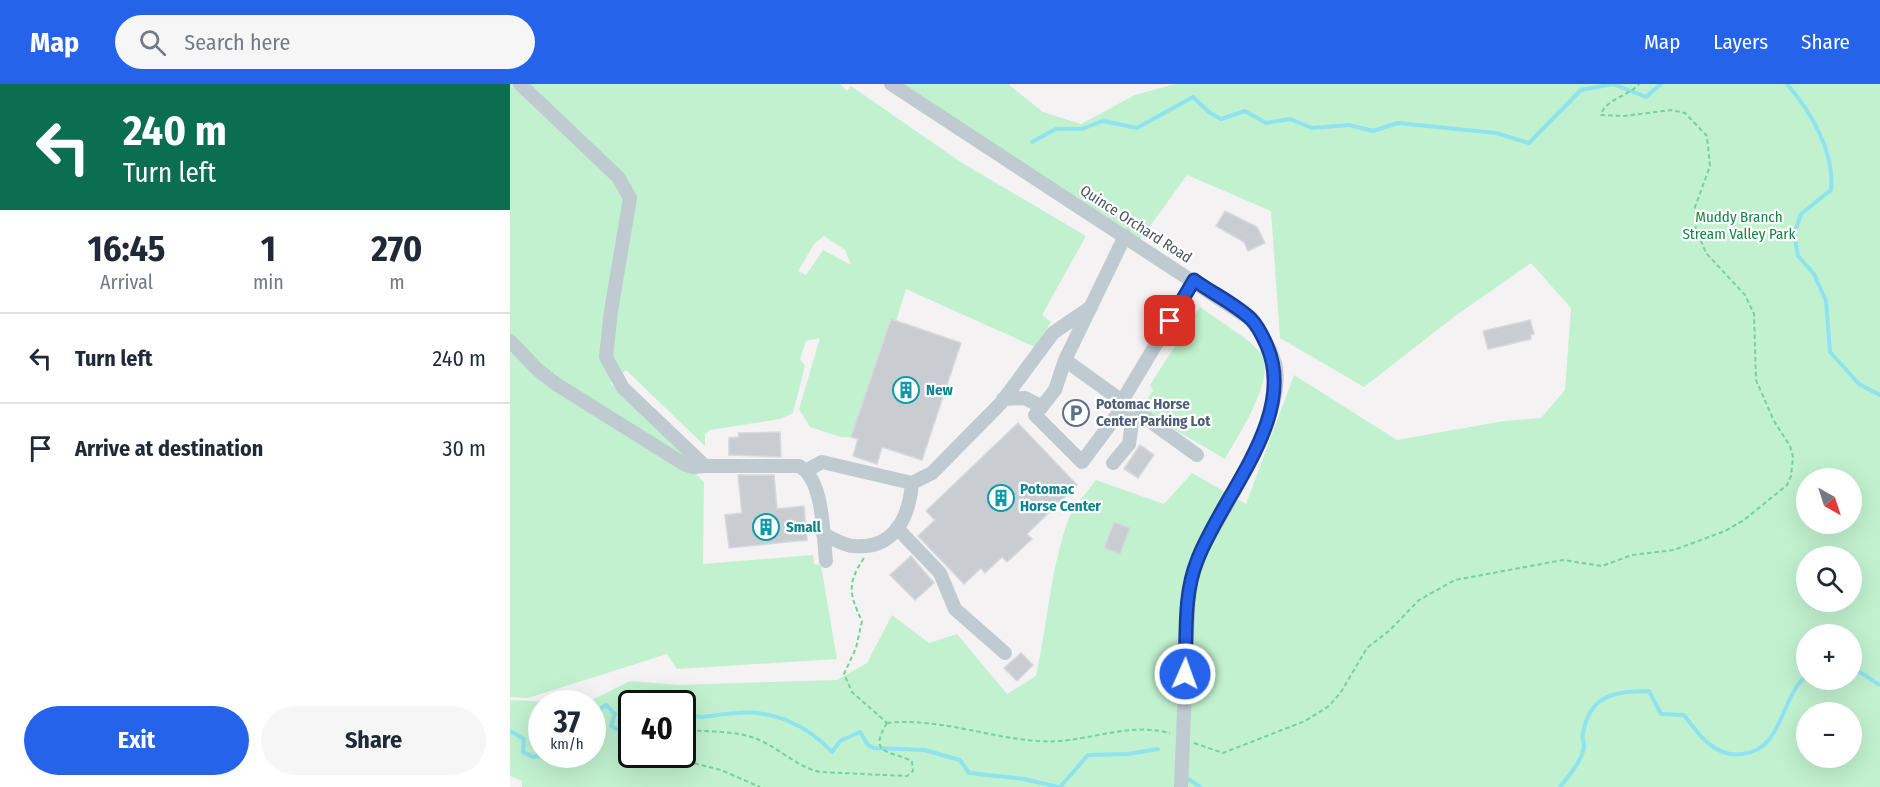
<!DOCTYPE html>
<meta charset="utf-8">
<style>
:root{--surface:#fff;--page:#f6f6f7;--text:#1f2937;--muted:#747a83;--line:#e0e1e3;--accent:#2563eb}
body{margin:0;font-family:"Fira Sans Condensed",sans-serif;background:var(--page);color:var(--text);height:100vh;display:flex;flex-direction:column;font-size:22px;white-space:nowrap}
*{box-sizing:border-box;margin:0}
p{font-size:20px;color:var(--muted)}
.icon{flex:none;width:33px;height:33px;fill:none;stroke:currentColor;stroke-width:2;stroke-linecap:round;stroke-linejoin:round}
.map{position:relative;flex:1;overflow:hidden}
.drawer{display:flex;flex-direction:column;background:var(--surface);width:510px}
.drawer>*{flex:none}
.banner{background:#0b6e4f;color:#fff;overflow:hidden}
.needle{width:39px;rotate:141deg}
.fabs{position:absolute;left:1286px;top:384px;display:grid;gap:12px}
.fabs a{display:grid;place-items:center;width:66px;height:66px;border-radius:50%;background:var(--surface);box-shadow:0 6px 24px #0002;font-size:30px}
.speed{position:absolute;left:18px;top:606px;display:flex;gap:12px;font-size:30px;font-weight:700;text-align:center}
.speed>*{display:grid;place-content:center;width:78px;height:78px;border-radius:50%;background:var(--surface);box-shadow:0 6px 24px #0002;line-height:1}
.speed small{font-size:15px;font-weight:400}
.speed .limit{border:3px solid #111;border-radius:9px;background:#fff;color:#111}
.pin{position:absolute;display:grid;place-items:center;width:51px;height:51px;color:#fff;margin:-26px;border-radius:12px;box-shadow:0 3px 9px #0006}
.me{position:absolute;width:66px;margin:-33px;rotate:2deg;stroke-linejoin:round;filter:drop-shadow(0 0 4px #0008)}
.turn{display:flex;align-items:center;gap:21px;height:126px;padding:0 24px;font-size:27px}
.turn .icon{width:78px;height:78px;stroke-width:2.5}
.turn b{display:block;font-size:42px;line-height:51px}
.eta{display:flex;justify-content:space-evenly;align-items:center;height:102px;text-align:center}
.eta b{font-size:36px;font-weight:700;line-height:42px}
.primary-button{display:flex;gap:12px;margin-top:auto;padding:12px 24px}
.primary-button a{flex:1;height:69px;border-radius:36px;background:var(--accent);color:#fff;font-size:24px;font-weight:700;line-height:69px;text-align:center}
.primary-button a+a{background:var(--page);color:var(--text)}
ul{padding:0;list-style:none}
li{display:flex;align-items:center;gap:18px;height:90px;padding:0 24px;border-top:2px solid var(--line)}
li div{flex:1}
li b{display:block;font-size:22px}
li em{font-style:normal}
header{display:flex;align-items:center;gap:36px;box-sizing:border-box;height:84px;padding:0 30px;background:var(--accent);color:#fff}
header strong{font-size:28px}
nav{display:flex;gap:33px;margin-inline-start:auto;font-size:21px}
.search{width:420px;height:54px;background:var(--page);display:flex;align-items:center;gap:15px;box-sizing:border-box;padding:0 21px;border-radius:33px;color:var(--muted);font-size:22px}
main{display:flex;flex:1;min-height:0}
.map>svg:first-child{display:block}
.green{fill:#c1f1cf;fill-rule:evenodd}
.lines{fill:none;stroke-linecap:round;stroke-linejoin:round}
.stream{stroke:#8ee3ee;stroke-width:4}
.building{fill:#c9cdd1;stroke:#d6d8dd;stroke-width:1.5}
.path{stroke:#78d09c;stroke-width:2;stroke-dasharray:4.5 3;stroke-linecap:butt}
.minor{stroke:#bfcad1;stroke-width:14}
.route-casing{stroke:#184099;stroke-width:15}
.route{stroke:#2563eb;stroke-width:10}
.labels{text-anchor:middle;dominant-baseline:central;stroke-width:4.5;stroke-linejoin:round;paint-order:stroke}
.park-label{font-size:15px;fill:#168443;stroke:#fff}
.street-label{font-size:15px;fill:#495760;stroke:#fff}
.culture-label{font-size:15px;font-weight:bold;fill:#0d838f;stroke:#fff;text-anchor:start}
.service-label{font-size:15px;font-weight:bold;fill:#4e5e75;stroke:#fff;text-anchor:start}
</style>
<header>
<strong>Map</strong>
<div class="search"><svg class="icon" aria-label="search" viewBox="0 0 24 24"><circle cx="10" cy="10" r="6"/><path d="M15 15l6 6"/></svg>Search here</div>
<nav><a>Map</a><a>Layers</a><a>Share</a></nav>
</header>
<main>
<section class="drawer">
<div class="banner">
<div class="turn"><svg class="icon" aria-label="left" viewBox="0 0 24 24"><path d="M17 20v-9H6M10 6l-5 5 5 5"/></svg><div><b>240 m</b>Turn left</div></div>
</div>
<div class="eta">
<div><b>16:45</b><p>Arrival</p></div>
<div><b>1</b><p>min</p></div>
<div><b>270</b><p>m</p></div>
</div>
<ul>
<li><svg class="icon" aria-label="left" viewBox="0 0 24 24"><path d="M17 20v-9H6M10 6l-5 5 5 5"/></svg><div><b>Turn left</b></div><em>240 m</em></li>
<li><svg class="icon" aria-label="arrive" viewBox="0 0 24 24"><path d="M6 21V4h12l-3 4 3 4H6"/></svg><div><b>Arrive at destination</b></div><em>30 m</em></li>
</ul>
<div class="primary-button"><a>Exit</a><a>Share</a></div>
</section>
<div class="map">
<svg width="1370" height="703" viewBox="0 0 1370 703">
<rect width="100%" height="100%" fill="#f4f2f2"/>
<path class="green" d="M 0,0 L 330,0 L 337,7 L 341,2 L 452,79 L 576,152 L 532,231 L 541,238 L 525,263 L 396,205 L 386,237 L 380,236 L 341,353 L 331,353 L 300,343 L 289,325 L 310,254 L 296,257 L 290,275 L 295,282 L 283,329 L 270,335 L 200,346 L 195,350 L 195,362 L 116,286 L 100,299 L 186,380 L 185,389 L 194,398 L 193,480 L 303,471 L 304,480 L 311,481 L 327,575 L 167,585 L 157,570 L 18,614 L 0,613 ZM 314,152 L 335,166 L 341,181 L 313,166 L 296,191 L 288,187 L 304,160 Z
M 381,0 L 498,0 L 533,28 L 571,40 L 625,11 L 665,0 L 1370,0 L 1370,703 L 12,703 L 12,697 L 0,692 L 0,616 L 66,619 L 32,620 L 32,670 L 82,670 L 82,620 L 76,619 L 120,597 L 169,601 L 327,596 L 357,579 L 382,531 L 419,559 L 447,550 L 497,610 L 526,592 C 538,539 540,485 559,434 C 565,421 577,408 586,396 L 654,420 L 682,389 L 736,420 L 784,291 L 887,356 L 994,337 L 1031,334 L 1055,306 L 1061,224 L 1021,179 L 945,232 L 854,303 L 770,254 L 761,127 L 677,91 L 627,160 ZM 1296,394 L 1341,394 L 1341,440 L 1296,440 ZM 1296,472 L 1341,472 L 1341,518 L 1296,518 ZM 1296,550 L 1341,550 L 1341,596 L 1296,596 ZM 122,620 L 172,620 L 172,670 L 122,670 ZM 1296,628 L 1341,628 L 1341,674 L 1296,674 Z
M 690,223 C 707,236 736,252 750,268 C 769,291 727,353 715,375 L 640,331 L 635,317 L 643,307 L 640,301 Z"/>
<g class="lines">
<path class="stream" d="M 1277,0 C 1301,28 1325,68 1321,106 L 1291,130 L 1284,150 L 1288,172 L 1304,190 L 1316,217 L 1320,268 L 1349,300 L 1370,311
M 522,58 L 546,45 L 572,45 L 593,37 L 627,44 L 683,13 L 700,29 L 711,35 L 735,27 L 756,39 L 780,35 L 802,44 L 839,41 L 863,47 L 888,39 L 986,49 L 1019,59 L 1071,6 L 1103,0 L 1136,13 L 1151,0
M 1341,586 L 1348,587 L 1370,601
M 172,630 C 198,636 203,630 227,629 C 264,626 297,641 322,668 L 330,657 L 350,648 L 358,661 L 364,664 L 414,666 L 450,676 L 459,689 L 514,695 L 548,703
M 82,638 L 90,642 L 86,628 L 96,621 L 105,630 L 101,642 L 109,646 L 122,634
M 0,647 L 14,655 L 13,668 L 23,673 L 41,670
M 678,695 L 690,703
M 550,703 L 578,671 L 618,670 L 648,665
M 1050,703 C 1058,693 1072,677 1074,663 C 1074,659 1072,654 1073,649 C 1080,610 1106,607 1139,607 L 1151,630 L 1174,631 C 1188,650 1205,674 1232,670 C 1273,666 1269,616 1296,592"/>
</g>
<path class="building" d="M 715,127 L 747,143 L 755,159 L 738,167 L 734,158 L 706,142 Z
M 381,235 L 451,259 L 412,376 L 372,363 L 367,380 L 343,372 L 348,355 L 341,353 Z
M 1020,236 L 1024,250 L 1020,251 L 1021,255 L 978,265 L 973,247 Z
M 508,339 L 567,401 L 517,450 L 522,455 L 497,478 L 492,473 L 475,489 L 471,484 L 454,500 L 408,452 L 425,436 L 416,427 Z
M 270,348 L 271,373 L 219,371 L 219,354 L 229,353 L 228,349 Z
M 630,361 L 644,371 L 628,394 L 614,385 Z
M 228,391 L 264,391 L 267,425 L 294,422 L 297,456 L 219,464 L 215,431 L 232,429 Z
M 604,438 L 620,444 L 610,470 L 594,464 Z
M 401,472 L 424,499 L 405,516 L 380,491 Z
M 511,569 L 523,581 L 507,597 L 494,584 Z"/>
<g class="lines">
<path class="path" d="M 354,474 C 337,499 339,510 352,537 L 346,564 L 334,590 L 342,608 L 377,639
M 377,639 C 425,633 480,654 528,657 C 572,661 615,637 660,649
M 172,646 C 196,648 225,646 247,655 C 269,664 287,683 310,688 L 397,692 L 403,687 L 402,678 C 387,666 355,674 377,639
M 684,659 L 713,669 L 795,637 L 819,622 L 831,608 L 857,564 L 879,547 L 909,516 L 945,496 L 1053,476 L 1092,482 L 1122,471 L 1164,466 L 1215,447 L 1234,436 L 1277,401 L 1281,392 L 1283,373 L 1280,362 L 1264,337 L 1246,296 L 1244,230 L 1235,211 L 1196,169 L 1185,142 L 1185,123 L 1200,82 L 1197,52 L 1175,29 L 1161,26 L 1114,32 L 1091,31 C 1095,15 1119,12 1129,0
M 164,670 L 179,678 L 211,686 L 250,703"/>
<path class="minor" d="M 10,0 L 108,93 L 120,114 L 101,227 L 96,273 L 113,304 L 195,382 L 289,382 C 314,395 313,451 316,477
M 381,0 L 740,235 C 751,248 760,263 765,279 C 778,331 711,426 688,474 C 684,483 682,494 679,505 L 671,703
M 615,152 L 555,276 L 612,317 L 684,197
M 0,257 L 28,286 L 46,300 L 174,380 L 183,383 L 195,382
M 555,276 L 545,306 L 525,331 L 572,378 L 616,319
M 493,315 L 515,314 L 532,323
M 612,317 L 687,371
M 603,379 L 619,360 L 624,324
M 297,386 L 312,378 L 402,399 L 422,389 L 491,319 L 543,249 L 581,223
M 387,444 L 430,489 L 445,525 L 495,569
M 313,450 C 322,454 333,461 343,462 C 384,466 399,434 402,399"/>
</g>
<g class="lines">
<defs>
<path id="route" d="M 660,237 L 684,196 C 702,209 725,220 741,235 C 749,243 753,253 757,262 C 788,334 711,412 687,477 C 673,512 677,553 675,590"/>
</defs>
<use href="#route" class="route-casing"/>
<use href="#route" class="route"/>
</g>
<defs>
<symbol id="building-ring" viewBox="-11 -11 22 22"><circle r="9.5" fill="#fff" stroke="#0f9aa8" stroke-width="1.5"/><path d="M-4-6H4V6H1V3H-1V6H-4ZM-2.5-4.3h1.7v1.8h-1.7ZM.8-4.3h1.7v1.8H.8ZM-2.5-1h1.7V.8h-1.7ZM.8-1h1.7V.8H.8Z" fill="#0f9aa8"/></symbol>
<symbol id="parking-ring" viewBox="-11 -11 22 22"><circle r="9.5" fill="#fff" stroke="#5c6f8a" stroke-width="1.5"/><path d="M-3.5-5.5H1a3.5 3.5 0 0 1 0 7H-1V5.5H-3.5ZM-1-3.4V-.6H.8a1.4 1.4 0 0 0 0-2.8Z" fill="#5c6f8a"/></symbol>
</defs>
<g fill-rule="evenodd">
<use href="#building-ring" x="381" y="291" width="30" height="30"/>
<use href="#parking-ring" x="551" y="314" width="30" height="30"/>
<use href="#building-ring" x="476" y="399" width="30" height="30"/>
<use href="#building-ring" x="241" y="428" width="30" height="30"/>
</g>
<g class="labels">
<g class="park-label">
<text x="1229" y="133">Muddy Branch<tspan x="1229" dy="17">Stream Valley Park</tspan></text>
</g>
<g class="street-label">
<text transform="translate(626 140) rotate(33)">Quince Orchard Road</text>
</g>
<g class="culture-label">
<text x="416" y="306">New</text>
<text x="510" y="405">Potomac<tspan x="510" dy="17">Horse Center</tspan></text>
<text x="276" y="443">Small</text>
</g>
<g class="service-label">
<text x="586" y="320">Potomac Horse<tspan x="586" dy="17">Center Parking Lot</tspan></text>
</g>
</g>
</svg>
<div class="fabs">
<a><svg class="needle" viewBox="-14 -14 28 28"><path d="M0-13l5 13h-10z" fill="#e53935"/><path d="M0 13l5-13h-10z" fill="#747a83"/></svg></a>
<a><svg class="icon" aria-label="search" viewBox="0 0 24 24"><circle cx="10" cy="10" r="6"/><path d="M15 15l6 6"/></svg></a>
<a>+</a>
<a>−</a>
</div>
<div class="speed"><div>37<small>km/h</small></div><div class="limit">40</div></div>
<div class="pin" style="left:660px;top:237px;background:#d93025"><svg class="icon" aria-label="arrive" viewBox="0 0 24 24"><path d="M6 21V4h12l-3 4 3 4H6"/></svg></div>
<svg class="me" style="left:675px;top:590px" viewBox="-20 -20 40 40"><circle r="17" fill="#2563eb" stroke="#fff" stroke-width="3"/><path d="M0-11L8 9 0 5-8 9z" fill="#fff"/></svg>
</div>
</main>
